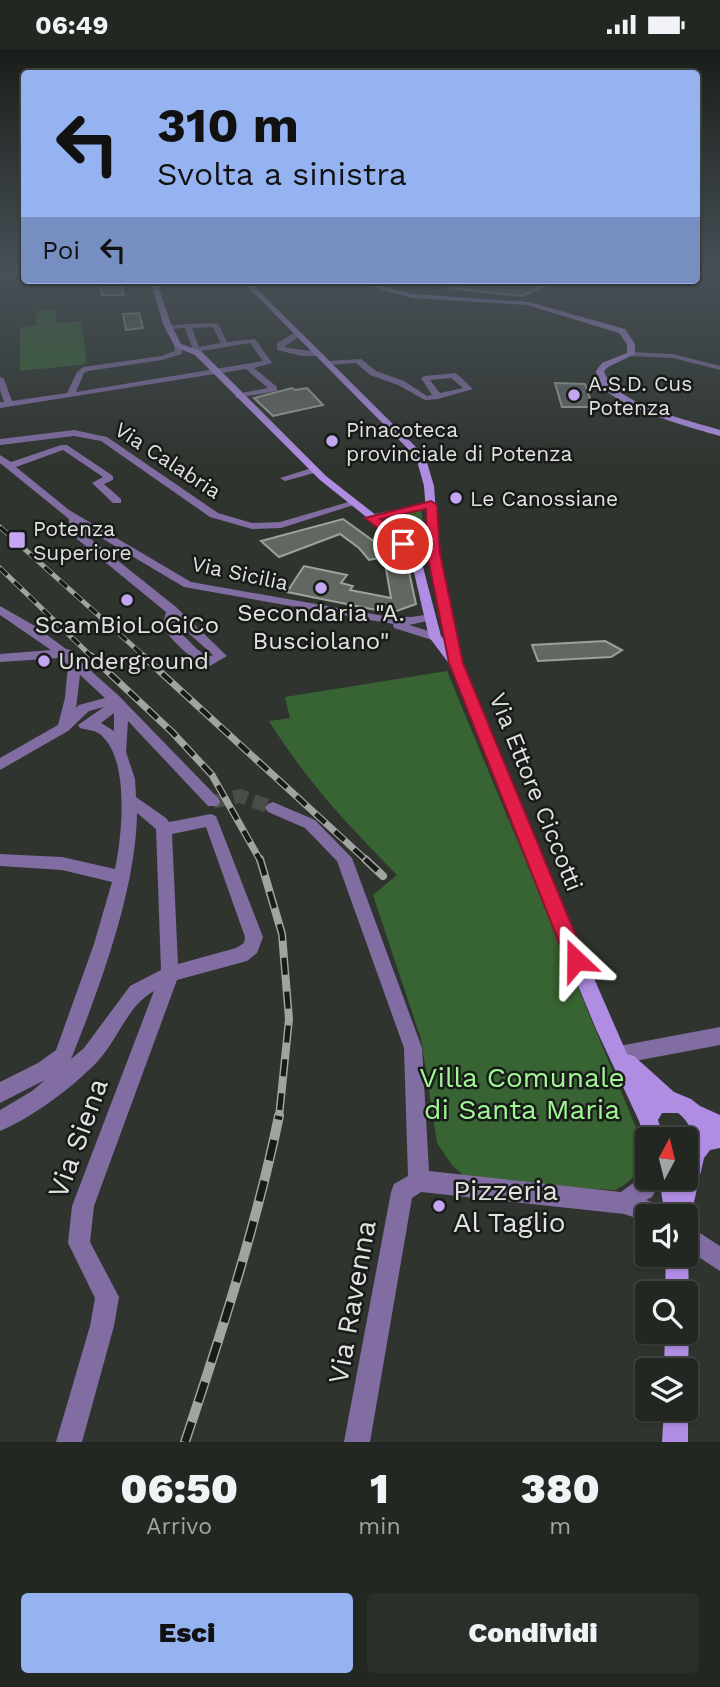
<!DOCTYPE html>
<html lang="it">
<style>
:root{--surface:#232722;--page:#2b2f2a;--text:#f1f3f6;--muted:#a3a5a5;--line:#404440;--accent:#95b2f1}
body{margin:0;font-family:"Work Sans",sans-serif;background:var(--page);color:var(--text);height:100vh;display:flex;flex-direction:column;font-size:26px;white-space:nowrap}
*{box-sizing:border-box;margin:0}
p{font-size:23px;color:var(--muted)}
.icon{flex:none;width:38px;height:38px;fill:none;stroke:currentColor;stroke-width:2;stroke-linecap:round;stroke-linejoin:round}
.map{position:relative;height:1393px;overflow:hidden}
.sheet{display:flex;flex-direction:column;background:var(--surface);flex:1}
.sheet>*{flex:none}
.banner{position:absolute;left:21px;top:21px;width:679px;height:214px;border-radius:7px;box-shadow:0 2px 5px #0004,0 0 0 2px var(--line);background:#95b2f1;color:#111;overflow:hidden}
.needle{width:46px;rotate:7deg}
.buttons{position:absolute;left:635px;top:1078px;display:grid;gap:14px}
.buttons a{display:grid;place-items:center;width:63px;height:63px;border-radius:7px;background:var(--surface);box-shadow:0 2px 5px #0004,0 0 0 2px var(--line);font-size:35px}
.pin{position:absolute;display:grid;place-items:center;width:60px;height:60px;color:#fff;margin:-30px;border:4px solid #fff;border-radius:50%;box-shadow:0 2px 7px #0007}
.me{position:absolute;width:77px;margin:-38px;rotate:337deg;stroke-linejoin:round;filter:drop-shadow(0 0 5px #0008)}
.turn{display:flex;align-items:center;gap:24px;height:147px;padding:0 21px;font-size:32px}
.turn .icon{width:91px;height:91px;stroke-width:2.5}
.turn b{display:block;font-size:49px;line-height:60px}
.then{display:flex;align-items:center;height:66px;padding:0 21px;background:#0003;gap:14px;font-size:26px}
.eta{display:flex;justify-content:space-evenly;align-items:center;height:119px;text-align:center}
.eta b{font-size:42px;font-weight:800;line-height:49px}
.button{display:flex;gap:14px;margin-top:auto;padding:14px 21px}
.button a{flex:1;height:80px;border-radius:7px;background:var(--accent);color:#111;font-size:28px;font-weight:800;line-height:80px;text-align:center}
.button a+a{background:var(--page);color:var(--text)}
.status{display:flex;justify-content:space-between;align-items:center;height:49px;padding:0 35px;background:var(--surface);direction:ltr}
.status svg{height:19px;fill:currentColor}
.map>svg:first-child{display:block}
.green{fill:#386332}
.building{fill:#626761;stroke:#9ca29b;stroke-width:2}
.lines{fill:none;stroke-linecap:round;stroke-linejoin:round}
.secondary-tunnel{stroke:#4a4e49;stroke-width:14;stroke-dasharray:14 7;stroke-linecap:butt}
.street{fill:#816da2;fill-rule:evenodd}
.secondary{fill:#ae8de2;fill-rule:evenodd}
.rail-far4-casing{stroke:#a1a4a0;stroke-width:2.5}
.rail-far3-casing{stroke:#a1a4a0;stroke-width:5}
.rail-far2-casing{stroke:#a1a4a0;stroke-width:7}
.rail-far1-casing{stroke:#a1a4a0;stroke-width:8}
.rail-casing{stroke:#a1a4a0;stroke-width:10}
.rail-far4{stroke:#181b18;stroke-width:2;stroke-dasharray:6;stroke-linecap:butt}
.rail-far3{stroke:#181b18;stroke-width:3.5;stroke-dasharray:10;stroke-linecap:butt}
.rail-far2{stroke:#181b18;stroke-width:4.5;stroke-dasharray:13;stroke-linecap:butt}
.rail-far1{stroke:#181b18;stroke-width:5;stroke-dasharray:17;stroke-linecap:butt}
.rail{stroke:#181b18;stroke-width:7;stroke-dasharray:21;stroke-linecap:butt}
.route{fill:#e11d48;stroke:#92132f;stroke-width:2}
.poi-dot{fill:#c3a7f2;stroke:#181b18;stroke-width:2.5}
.labels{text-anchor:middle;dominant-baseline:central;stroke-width:5;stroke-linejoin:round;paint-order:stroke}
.far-poi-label{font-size:21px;fill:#e0e3df;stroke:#181b18;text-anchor:start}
.far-street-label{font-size:21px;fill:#e0e3df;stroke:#181b18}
.poi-label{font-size:24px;fill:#e0e3df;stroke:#181b18}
.street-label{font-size:24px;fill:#e0e3df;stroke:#181b18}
.near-park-label{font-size:28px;fill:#a0f695;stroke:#181b18}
.near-street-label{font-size:28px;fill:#e0e3df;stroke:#181b18}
.near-poi-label{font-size:28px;fill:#e0e3df;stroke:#181b18;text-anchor:start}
</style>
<div class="status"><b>06:49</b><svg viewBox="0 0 49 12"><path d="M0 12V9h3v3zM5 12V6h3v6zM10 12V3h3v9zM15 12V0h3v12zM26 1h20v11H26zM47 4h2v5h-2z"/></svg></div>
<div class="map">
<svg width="720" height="1393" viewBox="0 0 720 1393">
<rect width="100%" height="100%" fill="#2f342e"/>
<path class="green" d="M 55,260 L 56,274 L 81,272 L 87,315 L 20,322 L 20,278 L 37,276 L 36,262 Z
M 421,460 L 426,490 L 422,492 L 412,491 L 384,469 Z
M 447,622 L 642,1093 C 643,1116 637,1131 615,1141 L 490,1135 L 463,1126 L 452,1116 L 437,1094 L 421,990 L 373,846 L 397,826 C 346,774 308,734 269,672 L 290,669 L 285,648 Z"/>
<path class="building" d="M 99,231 L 120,231 L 124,246 L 102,246 Z
M 450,231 L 559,231 L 522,247 L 450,239 Z
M 139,264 L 143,279 L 126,281 L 123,265 Z
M 555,334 L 585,335 L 593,358 L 562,358 Z
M 292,339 L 295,341 L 307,339 L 323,356 L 273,367 L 254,349 Z
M 343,470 L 379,496 L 401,518 L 408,518 L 416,555 L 391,564 L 287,543 L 304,517 L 347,526 L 341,534 L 353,537 L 350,541 L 391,549 L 384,508 L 369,511 L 359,499 L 340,485 L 279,508 L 261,492 Z
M 605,592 L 622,601 L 611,608 L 538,612 L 532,596 Z"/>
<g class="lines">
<path class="secondary-tunnel" d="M 213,753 L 240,747 L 273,759"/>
<path class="street" d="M 215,274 L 219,276 L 227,293 L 255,290 L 272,314 L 254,319 L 277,338 L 277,342 L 236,349 L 236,345 L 268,339 L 246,320 L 0,359 L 0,353 L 4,353 L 0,341 L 0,328 L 4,330 L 12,352 L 67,344 L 77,323 L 83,318 L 161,307 L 175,302 L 174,296 L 178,294 L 182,296 L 182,305 L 162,311 L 88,322 L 84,324 L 76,343 L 263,312 L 250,294 L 201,302 L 201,306 L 195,306 L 185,279 L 168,280 L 164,278 L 168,276 ZM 213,278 L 221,294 L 199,298 L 192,279 Z
M 296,283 L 303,285 L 284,298 C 296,301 316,301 324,305 L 323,307 L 302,307 L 277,301 L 277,294 Z
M 631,303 L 673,305 L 720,317 L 720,321 L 673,309 L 628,307 L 627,305 Z
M 361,310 L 376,322 L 404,332 L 427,347 L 432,346 L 421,329 L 425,327 L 456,324 L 473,340 L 438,350 L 425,351 L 398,336 L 370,326 L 356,314 L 329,316 L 325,314 L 329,312 ZM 451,329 L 463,339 L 440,344 L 430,331 Z
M 74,381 L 107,388 L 218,464 L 252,474 L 280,473 L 352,452 L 357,455 L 281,479 L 252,480 L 210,468 L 101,392 L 74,387 L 0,396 L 0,390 Z
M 61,396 L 67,396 L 113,427 L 113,431 L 104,435 L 121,450 L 121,454 L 113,454 L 92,434 L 103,428 L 63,401 L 16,418 L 69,461 L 191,533 L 384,567 L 411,568 L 432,565 L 432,571 L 409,576 L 439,585 L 441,588 L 435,592 L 394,579 L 393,575 L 184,538 L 88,481 L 87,487 L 176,558 L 227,607 L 210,617 C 190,611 175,594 162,578 L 166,563 L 77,490 L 78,482 L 69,474 L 69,470 L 0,414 L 0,406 L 11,413 ZM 175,572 L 213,606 L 208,608 L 197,600 L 174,577 Z
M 315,418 L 318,419 L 318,423 L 285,432 L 280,429 Z
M 431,453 L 436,456 L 435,458 L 370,472 L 365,469 L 370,466 Z
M 0,557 L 35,577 L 66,600 L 71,601 L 74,607 L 79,608 L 81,613 L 118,646 L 218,749 L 220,753 L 218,757 L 208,757 L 128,672 L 126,703 L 135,730 L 136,748 L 166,769 L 169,773 L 211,765 L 216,767 L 263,888 L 257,904 L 247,912 L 177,931 L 94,1157 L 90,1193 L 119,1248 L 114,1277 L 82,1393 L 56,1393 L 90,1277 L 95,1249 L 68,1194 L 72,1157 L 154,942 C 127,957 118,991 97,1013 C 72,1039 33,1068 0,1082 L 0,1061 L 32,1042 L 45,1031 L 0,1054 L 0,1033 L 38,1014 L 56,1001 L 94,895 L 112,833 L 62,821 L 0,817 L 0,805 L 62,808 L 115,820 C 122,787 130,711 101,686 C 95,681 87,681 80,679 L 78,676 L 104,658 L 89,662 L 68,682 L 0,721 L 0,709 L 58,676 L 65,649 L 68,616 L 60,609 L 0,613 L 0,605 L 51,601 L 0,566 ZM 80,626 L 105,649 L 79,656 L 76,659 ZM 114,664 L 114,682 L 101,674 ZM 137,764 L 156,780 L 161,921 L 130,937 L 84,999 L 71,1010 C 100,938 136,841 137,764 ZM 206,778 L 245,888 L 244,894 L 236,899 L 178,915 L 172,785 Z
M 273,753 L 315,771 L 352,809 L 422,999 L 429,1122 L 621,1143 L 636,1132 L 644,1122 L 648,1120 L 648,1129 L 662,1129 L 652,1148 L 646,1151 L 668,1159 L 671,1167 L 648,1167 L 648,1173 L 624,1165 L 421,1143 L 412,1149 L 370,1393 L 344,1393 L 391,1143 L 394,1135 L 408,1127 L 404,999 L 337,812 L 305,779 L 268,763 L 265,759 L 268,755 Z
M 720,978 L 720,996 L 619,1015 L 612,1013 L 609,1006 L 612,999 L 619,997 Z
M 686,1175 L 720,1197 L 720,1222 L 686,1200 Z"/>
<path class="secondary" d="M 150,231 L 156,231 L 171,275 L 181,295 L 201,302 L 326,427 L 418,499 L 441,587 L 446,593 L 429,504 L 424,437 L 416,408 L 241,231 L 248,231 L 425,407 L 434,437 L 439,504 L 462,614 L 536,796 L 627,1005 L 634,1007 L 674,1043 L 691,1050 L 700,1057 L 720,1066 L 720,1099 L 710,1101 L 704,1109 L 689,1175 L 686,1176 L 686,1167 L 665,1167 L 659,1129 L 686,1129 L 686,1096 L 691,1094 C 693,1080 688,1072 678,1064 L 662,1064 L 658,1071 L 664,1090 L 648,1090 L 647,1097 L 639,1072 L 596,980 L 520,796 L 450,616 L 429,588 L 409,502 L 320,431 L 195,306 L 175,298 L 163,275 Z
M 348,231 L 358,231 L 412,245 L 529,253 L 625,280 L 635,295 L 635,305 L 608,318 L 604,322 C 614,356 689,371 720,381 L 720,387 C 693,379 612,358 599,333 C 597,330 597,326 596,322 L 602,314 L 627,304 L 627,295 L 619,284 L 527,256 L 412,249 Z
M 686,1201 L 688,1206 L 689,1244 L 686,1250 L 686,1244 L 665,1244 L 666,1206 L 686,1206 Z
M 686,1276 L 689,1283 L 688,1321 L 686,1326 L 686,1321 L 664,1321 L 665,1283 L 686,1283 Z
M 686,1354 L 688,1360 L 688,1393 L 662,1393 L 664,1360 L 686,1360 Z"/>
<defs>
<path id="rail-far4" d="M 0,230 L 24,222"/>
<path id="rail-far3" d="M 0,478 L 145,608
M 0,519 L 92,608"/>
<path id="rail-far2" d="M 91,607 L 172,683 L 212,726 L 260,811
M 143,607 L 366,811"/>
<path id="rail-far1" d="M 260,810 L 282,885 L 289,970 L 279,1068
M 365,810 L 383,827"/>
<path id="rail" d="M 185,1393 C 221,1285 256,1178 279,1067"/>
</defs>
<use href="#rail-far4" class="rail-far4-casing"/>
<use href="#rail-far3" class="rail-far3-casing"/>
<use href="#rail-far2" class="rail-far2-casing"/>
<use href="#rail-far1" class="rail-far1-casing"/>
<use href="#rail" class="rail-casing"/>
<use href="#rail-far4" class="rail-far4"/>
<use href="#rail-far3" class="rail-far3"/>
<use href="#rail-far2" class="rail-far2"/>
<use href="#rail-far1" class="rail-far1"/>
<use href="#rail" class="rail"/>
</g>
<linearGradient id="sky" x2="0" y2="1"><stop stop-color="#1a1d19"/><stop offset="0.53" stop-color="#475057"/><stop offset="1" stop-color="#475057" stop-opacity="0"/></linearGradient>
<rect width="720" height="417" fill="url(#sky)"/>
<path class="route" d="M 431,452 L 437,456 L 440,504 L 463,614 L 586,911 L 583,917 L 576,920 L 569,917 L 566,911 L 449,614 L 427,504 L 426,460 L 380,470 L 408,493 L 408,498 L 403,499 L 365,469 Z"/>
<g class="poi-dot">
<circle cx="574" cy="346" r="7"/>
<circle cx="332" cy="392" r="7"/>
<circle cx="456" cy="449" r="7"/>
<rect x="8" y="482" width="18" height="18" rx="3.5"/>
<circle cx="321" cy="539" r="7"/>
<circle cx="127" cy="551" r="7"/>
<circle cx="44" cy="612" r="7"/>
<circle cx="439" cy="1157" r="7"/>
</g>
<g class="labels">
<g class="far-poi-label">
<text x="588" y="334">A.S.D. Cus<tspan x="588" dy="24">Potenza</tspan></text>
<text x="346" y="380">Pinacoteca<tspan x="346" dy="24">provinciale di Potenza</tspan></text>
<text x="470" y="449">Le Canossiane</text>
<text x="33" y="479">Potenza<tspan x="33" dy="24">Superiore</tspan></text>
</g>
<g class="far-street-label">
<text transform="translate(168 411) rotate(33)">Via Calabria</text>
<text transform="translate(240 524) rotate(12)">Via Sicilia</text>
</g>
<g class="poi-label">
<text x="321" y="564">Secondaria "A.<tspan x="321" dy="28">Busciolano"</tspan></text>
<text x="127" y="576">ScamBioLoGiCo</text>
<text x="58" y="612" text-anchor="start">Underground</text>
</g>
<g class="street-label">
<text transform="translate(536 743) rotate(68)">Via Ettore Ciccotti</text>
</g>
<g class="near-park-label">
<text x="522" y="1028">Villa Comunale<tspan x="522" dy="32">di Santa Maria</tspan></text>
</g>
<g class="near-street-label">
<text transform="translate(78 1089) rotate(-70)">Via Siena</text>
<text transform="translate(352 1253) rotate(-80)">Via Ravenna</text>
</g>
<g class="near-poi-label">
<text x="453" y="1141">Pizzeria<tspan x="453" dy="32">Al Taglio</tspan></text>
</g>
</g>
</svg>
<div class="buttons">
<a><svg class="needle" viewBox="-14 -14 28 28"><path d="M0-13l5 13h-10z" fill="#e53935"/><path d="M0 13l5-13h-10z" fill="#a3a5a5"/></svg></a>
<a><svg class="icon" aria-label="sound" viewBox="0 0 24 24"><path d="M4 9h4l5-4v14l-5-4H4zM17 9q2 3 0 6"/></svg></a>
<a><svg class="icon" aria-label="search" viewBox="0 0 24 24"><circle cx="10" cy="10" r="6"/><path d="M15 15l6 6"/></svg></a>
<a><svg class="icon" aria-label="layers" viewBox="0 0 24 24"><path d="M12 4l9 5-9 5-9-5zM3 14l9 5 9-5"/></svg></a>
</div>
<div class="pin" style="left:403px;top:495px;background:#d93025"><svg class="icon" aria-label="arrive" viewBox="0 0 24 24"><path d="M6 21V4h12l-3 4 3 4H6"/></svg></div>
<svg class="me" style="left:576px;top:911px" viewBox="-20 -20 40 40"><path d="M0-17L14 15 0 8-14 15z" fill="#e11d48" stroke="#fff" stroke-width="4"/></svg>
<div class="banner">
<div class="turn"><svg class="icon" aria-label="left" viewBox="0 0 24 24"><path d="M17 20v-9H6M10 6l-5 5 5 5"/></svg><div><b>310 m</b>Svolta a sinistra</div></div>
<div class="then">Poi<svg class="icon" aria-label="left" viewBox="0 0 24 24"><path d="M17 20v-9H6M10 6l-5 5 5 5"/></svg></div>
</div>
</div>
<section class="sheet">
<div class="eta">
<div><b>06:50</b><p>Arrivo</p></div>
<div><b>1</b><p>min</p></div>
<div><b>380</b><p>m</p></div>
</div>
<div class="button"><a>Esci</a><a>Condividi</a></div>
</section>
